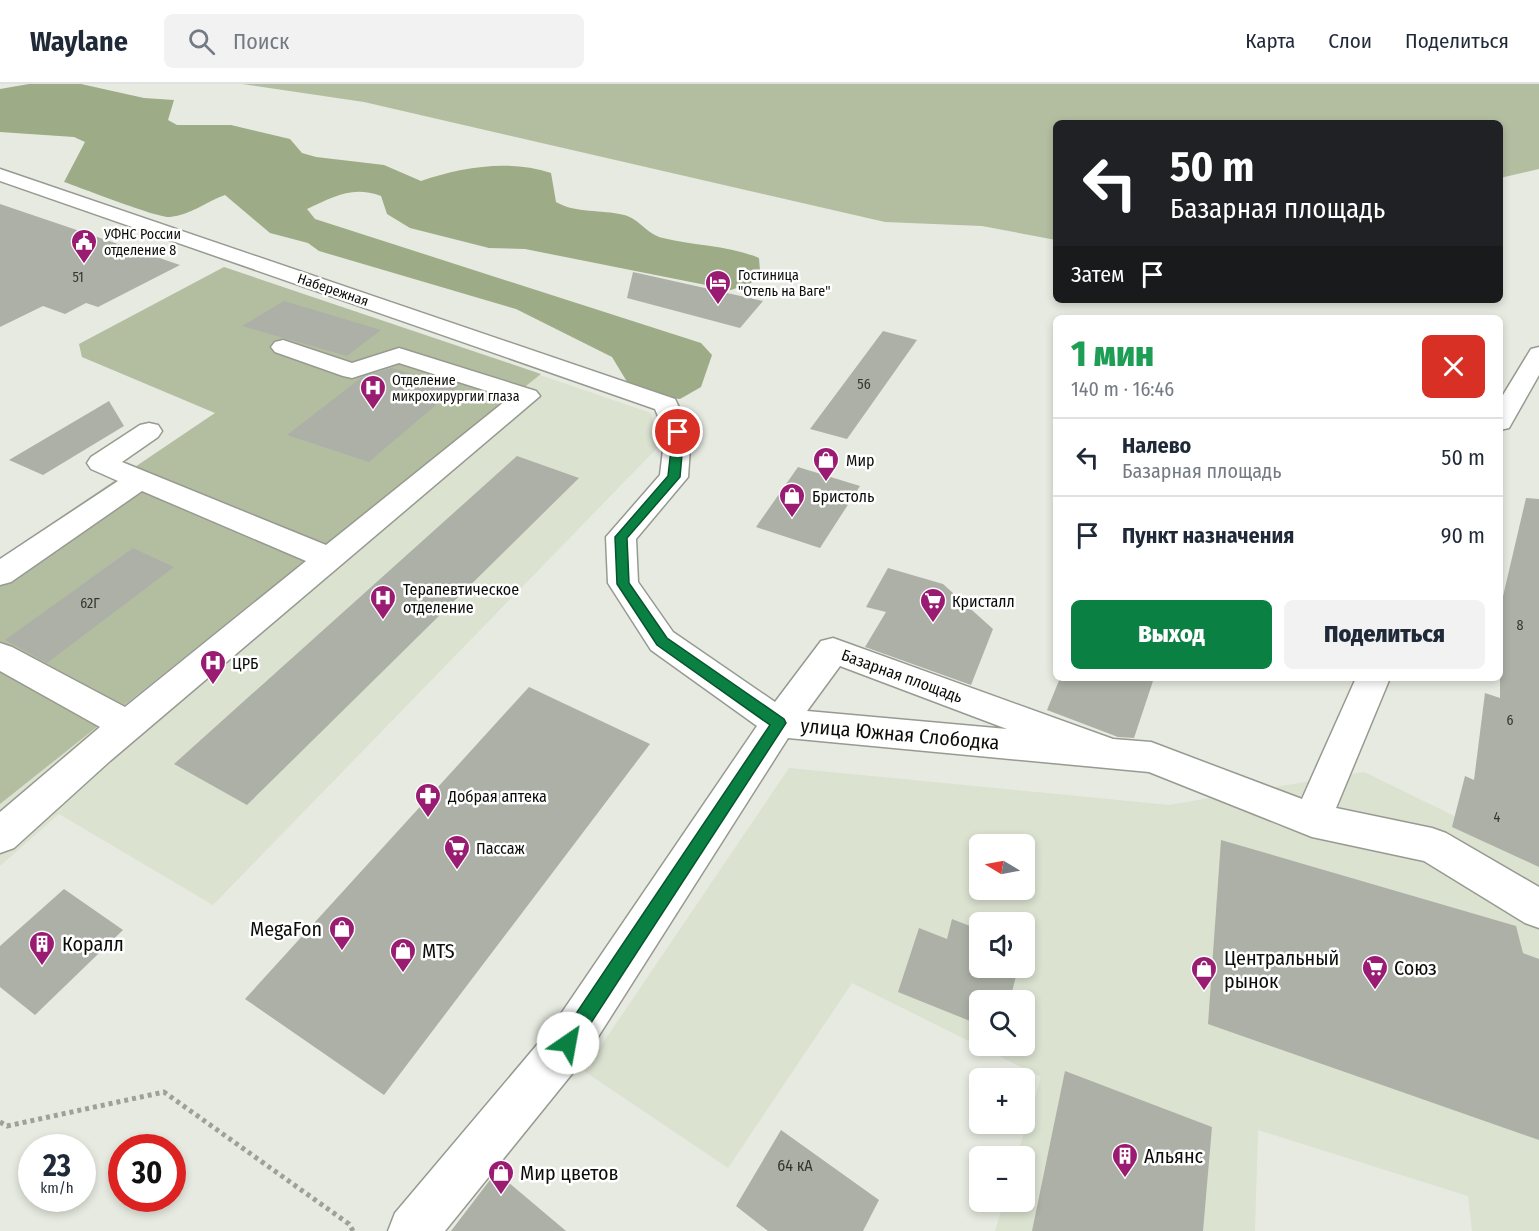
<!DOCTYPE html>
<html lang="ru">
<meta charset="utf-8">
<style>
:root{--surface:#fff;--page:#f2f2f3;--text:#1f2937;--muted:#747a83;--line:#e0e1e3;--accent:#0b8043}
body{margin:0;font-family:"Fira Sans Condensed",sans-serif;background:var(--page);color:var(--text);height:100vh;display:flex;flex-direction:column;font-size:22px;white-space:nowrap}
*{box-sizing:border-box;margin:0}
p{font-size:20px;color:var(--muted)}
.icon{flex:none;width:33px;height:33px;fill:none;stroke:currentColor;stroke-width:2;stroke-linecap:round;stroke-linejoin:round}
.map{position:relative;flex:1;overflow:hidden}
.sheet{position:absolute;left:1053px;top:231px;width:450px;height:366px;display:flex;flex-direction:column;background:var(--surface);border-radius:9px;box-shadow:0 3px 9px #0003}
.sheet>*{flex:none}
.banner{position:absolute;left:1053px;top:36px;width:450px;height:183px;border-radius:9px;box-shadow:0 3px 9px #0003;background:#202124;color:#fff;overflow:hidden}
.needle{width:39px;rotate:280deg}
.tools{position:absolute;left:969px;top:750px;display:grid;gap:12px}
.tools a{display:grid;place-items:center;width:66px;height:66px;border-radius:9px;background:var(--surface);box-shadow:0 3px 9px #0003;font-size:30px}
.speed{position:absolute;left:18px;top:1050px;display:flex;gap:12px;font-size:30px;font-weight:700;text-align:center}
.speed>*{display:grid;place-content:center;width:78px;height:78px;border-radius:50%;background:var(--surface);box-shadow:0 3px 9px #0003;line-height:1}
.speed small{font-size:15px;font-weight:400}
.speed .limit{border:9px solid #d22;background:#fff;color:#111}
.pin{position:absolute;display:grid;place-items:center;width:51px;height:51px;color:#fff;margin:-26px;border:3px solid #fff;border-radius:50%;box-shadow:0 2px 6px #0007}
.me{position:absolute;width:66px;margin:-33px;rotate:33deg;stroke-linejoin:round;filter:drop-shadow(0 0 4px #0008)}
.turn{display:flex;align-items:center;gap:21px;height:126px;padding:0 18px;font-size:27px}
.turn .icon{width:78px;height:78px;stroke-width:2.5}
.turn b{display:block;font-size:42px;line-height:51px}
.then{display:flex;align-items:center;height:57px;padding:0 18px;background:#0003;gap:12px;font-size:22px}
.round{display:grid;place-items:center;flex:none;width:63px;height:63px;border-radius:9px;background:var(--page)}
.headline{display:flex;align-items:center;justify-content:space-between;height:102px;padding:0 18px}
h1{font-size:36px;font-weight:800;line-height:45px;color:#1e9e55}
.cta{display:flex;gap:12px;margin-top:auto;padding:12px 18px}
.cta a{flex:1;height:69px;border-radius:9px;background:var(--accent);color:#fff;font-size:24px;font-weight:800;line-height:69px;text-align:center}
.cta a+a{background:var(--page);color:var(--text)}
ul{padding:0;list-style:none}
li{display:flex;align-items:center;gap:18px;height:78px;padding:0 18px;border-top:2px solid var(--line)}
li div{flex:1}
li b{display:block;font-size:22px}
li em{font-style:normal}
header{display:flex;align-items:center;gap:36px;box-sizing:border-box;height:84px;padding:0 30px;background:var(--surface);border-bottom:2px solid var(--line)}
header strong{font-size:28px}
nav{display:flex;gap:33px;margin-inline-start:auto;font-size:21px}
.search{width:420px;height:54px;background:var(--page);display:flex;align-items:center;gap:15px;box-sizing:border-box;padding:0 21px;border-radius:9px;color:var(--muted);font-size:22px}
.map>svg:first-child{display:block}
.built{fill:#dbe2d0;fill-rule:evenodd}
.green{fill:#b3bea1}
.forest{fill:#9dab86}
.building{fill:#acb0a6}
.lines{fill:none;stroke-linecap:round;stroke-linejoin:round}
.minor-casing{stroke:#979a91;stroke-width:3}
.path{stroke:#9ea199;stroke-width:5;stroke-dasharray:4 4;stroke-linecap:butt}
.minor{fill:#fff;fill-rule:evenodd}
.route{fill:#0b8043;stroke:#07532c;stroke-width:1.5}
.labels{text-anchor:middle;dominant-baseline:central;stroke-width:5;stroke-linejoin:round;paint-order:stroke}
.far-poi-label{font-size:14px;fill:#0c0d09;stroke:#fff;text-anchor:start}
.number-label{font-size:14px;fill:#343630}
.far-street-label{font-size:14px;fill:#0c0d09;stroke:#fff}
.poi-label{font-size:16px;fill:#0c0d09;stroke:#fff;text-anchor:start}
.street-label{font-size:16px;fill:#0c0d09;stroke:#fff}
.near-number-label{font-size:16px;fill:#343630}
.near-street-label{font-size:20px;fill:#0c0d09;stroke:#fff}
.near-poi-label{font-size:20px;fill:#0c0d09;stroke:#fff;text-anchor:start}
</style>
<header>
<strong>Waylane</strong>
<div class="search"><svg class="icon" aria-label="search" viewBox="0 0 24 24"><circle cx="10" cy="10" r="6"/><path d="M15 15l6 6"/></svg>Поиск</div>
<nav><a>Карта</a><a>Слои</a><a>Поделиться</a></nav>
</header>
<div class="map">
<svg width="1539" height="1147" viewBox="0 0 1539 1147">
<rect width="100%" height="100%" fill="#e6eae0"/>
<path class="built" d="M 224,183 L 651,329 L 659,362 L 213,821 L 59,730 L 0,782 L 0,474 L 215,329 L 82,273 L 79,260 Z
M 789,684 L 1169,721 L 1364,688 L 1539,773 L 1539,1147 L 1472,1147 L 1468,1112 L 1258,1046 L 1255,1147 L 995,1147 L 1004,1118 L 1024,1118 L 1024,1072 L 1017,1072 L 1041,993 L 852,899 L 728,1084 L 584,987 ZM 980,760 L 1024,760 L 1024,806 L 980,806 ZM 980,838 L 1024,838 L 1024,884 L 980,884 ZM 980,916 L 1024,916 L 1024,962 L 980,962 Z"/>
<path class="green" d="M 242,0 L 1539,0 L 1539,85 L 1500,94 L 1500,39 L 1056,39 L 1056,156 L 982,142 L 885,138 L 364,18 Z
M 224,183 L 541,290 L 0,720 L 0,474 L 215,329 L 82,273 L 79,260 Z"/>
<path class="forest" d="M 29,0 L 81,0 L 144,14 L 174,16 L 168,36 L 177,41 L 231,41 L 290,55 L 302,69 L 316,73 L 384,81 L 421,97 C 461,83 510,75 551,89 L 556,118 C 577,130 600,125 624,131 C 640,135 646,150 663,154 C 695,162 728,161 759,174 L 760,187 L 751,199 L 731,206 L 525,165 L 489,164 L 410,144 L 387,130 L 381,112 C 352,101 333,113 307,125 L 315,135 L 701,259 L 712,271 L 701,303 L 680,315 L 651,312 L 629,301 L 612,273 L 516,225 L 319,167 L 308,159 L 270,149 L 225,111 C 206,118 190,131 170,133 C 157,134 82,104 64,98 L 85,58 L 74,53 L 0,48 L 0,5 Z"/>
<path class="building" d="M 0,120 L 180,181 L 98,223 L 86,219 L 65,230 L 43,222 L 0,243 Z
M 633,188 L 763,217 L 740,244 L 627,214 Z
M 284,217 L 381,246 L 347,272 L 242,242 Z
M 883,247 L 917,256 L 847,355 L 810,345 Z
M 392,284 L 457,303 L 369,378 L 287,351 L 362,293 Z
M 109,317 L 124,342 L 43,391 L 9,376 Z
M 517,372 L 579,394 L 247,721 L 174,680 Z
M 798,383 L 860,402 L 820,464 L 756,443 Z
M 1526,414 L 1539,415 L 1539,783 L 1452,743 L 1465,692 L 1474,696 L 1485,609 L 1500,614 L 1500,525 Z
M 133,464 L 174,483 L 47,579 L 5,556 Z
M 888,484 L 943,500 L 993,545 L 971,601 L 865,563 L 886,528 L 866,523 Z
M 1060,594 L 1154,594 L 1134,654 L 1118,653 L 1047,626 Z
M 529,603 L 650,660 L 384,1011 L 245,915 Z
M 1221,756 L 1516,842 L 1523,869 L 1539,875 L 1539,1056 L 1208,940 Z
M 64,805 L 123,846 L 35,931 L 0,903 L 0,862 Z
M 952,835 L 980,846 L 980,884 L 1018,884 L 1010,916 L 980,916 L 980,941 L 898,908 L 919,844 L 947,855 Z
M 1065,987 L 1212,1043 L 1203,1147 L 1032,1147 Z
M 781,1046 L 879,1116 L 863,1147 L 768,1147 L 736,1122 Z
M 496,1088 L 566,1147 L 451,1147 Z"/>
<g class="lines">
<defs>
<path id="minor" d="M 0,85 L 675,315 L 691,349 L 688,393 L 636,455 L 638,498 L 673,548 L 775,618 L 821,557 L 833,554 L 1113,655 L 1151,658 L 1302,715 L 1356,594 L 1390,594 L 1336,724 L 1432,744 L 1446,749 L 1539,803 L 1539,844 L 1525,839 L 1424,777 L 1312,753 L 1149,688 L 788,654 L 584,975 L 445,1147 L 388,1147 L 395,1129 L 552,943 L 757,642 L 651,566 L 608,499 L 606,453 L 660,391 L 665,349 L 655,325 L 0,97 ZM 840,582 L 1007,645 L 807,627 Z
M 283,256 L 352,279 L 399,264 L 536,307 L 540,312 L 110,677 L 14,764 L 0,769 L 0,728 L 100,643 L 0,587 L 0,559 L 12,563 L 125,623 L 306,477 L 142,407 L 11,498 L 0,501 L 0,475 L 118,397 L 91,385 L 87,379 L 91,373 L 140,341 L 149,339 L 158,341 L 162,347 L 158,353 L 122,378 L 326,461 L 509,314 L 399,279 L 352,294 L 343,292 L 275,268 L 271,263 L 275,258 Z
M 1539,263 L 1539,291 L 1509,344 L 1500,346 L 1500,316 L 1531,265 Z"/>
</defs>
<use href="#minor" class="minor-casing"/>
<path class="path" d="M 0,1038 L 7,1042 L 164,1008 L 349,1140 L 353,1147"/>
<use href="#minor" class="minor"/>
</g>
<path class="route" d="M 678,345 L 684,348 L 680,393 L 627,454 L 629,499 L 667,554 L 784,635 L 786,639 L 574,965 L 568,968 L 561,965 L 559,959 L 561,952 L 770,641 L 657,561 L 617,500 L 615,453 L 668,392 L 673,348 Z"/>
<defs>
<symbol id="civic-pin" viewBox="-11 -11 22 30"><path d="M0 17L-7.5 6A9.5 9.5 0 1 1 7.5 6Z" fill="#9a1c72" stroke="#fff"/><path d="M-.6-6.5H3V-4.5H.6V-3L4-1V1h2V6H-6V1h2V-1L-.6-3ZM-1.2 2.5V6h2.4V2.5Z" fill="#fff"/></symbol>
<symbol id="hotel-pin" viewBox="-11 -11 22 30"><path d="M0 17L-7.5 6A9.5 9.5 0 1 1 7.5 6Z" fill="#9a1c72" stroke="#fff"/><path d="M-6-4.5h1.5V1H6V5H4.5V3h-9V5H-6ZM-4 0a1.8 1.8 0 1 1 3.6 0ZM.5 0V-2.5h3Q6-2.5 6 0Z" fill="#fff"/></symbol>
<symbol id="hospital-pin" viewBox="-11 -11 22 30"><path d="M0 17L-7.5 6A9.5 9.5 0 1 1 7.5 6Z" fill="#9a1c72" stroke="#fff"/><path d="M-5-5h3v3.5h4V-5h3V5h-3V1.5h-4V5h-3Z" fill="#fff"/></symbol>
<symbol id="shop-pin" viewBox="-11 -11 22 30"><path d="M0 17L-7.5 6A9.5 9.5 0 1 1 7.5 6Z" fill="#9a1c72" stroke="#fff"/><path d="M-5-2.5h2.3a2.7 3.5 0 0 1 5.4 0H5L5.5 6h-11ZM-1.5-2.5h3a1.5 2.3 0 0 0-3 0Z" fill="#fff"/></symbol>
<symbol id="supermarket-pin" viewBox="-11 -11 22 30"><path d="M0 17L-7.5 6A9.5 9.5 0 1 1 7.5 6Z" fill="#9a1c72" stroke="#fff"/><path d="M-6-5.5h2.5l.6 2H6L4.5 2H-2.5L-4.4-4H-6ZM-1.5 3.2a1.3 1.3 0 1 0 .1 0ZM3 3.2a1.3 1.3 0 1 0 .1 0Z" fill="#fff"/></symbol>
<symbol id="pharmacy-pin" viewBox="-11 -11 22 30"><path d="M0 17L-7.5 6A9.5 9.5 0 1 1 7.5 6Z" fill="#9a1c72" stroke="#fff"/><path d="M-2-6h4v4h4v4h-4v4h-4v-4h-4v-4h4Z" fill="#fff"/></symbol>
<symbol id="building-pin" viewBox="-11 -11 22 30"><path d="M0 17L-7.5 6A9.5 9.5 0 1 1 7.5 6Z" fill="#9a1c72" stroke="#fff"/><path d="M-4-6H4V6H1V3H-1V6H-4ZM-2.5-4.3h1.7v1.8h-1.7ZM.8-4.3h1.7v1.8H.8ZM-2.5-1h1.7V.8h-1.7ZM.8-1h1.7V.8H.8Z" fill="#fff"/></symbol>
</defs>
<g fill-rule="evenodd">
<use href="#civic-pin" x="69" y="143" width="30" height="40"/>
<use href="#hotel-pin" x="703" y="184" width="30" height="40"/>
<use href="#hospital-pin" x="358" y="289" width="30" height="40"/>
<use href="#shop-pin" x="811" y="361" width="30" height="40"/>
<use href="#shop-pin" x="777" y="397" width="30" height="40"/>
<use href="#hospital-pin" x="368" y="499" width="30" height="40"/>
<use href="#supermarket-pin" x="918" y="502" width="30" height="40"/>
<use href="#hospital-pin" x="198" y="564" width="30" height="40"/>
<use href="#pharmacy-pin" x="413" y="697" width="30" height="40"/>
<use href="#supermarket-pin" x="442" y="749" width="30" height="40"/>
<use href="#shop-pin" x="327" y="830" width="30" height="40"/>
<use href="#building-pin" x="27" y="845" width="30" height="40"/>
<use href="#shop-pin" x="388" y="852" width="30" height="40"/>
<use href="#supermarket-pin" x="1360" y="869" width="30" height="40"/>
<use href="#shop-pin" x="1189" y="870" width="30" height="40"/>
<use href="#building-pin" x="1110" y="1057" width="30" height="40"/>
<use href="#shop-pin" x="486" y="1074" width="30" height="40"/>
</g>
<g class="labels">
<g class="far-poi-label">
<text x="104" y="150">УФНС России<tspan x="104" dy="16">отделение 8</tspan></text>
<text x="738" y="191">Гостиница<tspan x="738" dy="16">"Отель на Ваге"</tspan></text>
<text x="392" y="296">Отделение<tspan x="392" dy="16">микрохирургии глаза</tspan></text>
</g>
<g class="number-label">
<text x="78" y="193">51</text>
<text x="864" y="300">56</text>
<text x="90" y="519">62Г</text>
<text x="1520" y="541">8</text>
<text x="1510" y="636">6</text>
<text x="1497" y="733">4</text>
</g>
<g class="far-street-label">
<text transform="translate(333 206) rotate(19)">Набережная</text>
</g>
<g class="poi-label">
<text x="846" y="376">Мир</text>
<text x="812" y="412">Бристоль</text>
<text x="403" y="505">Терапевтическое<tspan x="403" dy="18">отделение</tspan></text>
<text x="952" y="517">Кристалл</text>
<text x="232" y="579">ЦРБ</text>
<text x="448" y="712">Добрая аптека</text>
<text x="476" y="764">Пассаж</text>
</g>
<g class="street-label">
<text transform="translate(902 592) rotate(20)">Базарная площадь</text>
</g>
<g class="near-number-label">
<text x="795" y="1081">64 кА</text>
</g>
<g class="near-street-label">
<text transform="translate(900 650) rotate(5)">улица Южная Слободка</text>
</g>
<g class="near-poi-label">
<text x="322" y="845" text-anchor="end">MegaFon</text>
<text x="62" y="860">Коралл</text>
<text x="422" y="867">MTS</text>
<text x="1224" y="874">Центральный<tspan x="1224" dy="23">рынок</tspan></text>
<text x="1394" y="884">Союз</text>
<text x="1144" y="1072">Альянс</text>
<text x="520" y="1089">Мир цветов</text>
</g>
</g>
</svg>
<div class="tools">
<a><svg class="needle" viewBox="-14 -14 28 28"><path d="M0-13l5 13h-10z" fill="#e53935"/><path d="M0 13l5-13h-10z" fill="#747a83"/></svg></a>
<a><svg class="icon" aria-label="sound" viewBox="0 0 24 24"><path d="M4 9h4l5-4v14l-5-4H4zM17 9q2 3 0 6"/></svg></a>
<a><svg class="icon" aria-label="search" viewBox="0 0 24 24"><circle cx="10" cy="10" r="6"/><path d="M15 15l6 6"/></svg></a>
<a>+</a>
<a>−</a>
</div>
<div class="speed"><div>23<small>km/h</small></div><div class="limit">30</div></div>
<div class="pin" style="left:678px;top:348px;background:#d93025"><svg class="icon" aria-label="arrive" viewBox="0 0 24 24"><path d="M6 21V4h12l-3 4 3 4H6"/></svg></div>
<svg class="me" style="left:568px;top:959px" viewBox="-20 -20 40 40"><circle r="19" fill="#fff"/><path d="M0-13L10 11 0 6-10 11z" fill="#0b8043"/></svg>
<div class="banner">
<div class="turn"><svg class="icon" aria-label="left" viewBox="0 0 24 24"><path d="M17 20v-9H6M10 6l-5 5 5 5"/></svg><div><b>50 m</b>Базарная площадь</div></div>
<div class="then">Затем<svg class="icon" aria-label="arrive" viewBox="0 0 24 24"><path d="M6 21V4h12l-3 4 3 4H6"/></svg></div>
</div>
<section class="sheet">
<div class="headline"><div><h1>1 мин</h1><p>140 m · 16:46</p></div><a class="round" style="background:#d93025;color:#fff"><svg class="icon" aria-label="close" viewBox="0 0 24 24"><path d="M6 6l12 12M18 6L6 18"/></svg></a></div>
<ul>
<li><svg class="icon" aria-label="left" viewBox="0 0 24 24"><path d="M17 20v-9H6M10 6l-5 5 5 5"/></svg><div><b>Налево</b><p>Базарная площадь</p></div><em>50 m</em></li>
<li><svg class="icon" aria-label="arrive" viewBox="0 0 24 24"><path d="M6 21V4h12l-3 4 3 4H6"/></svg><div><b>Пункт назначения</b></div><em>90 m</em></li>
</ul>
<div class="cta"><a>Выход</a><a>Поделиться</a></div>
</section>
</div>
